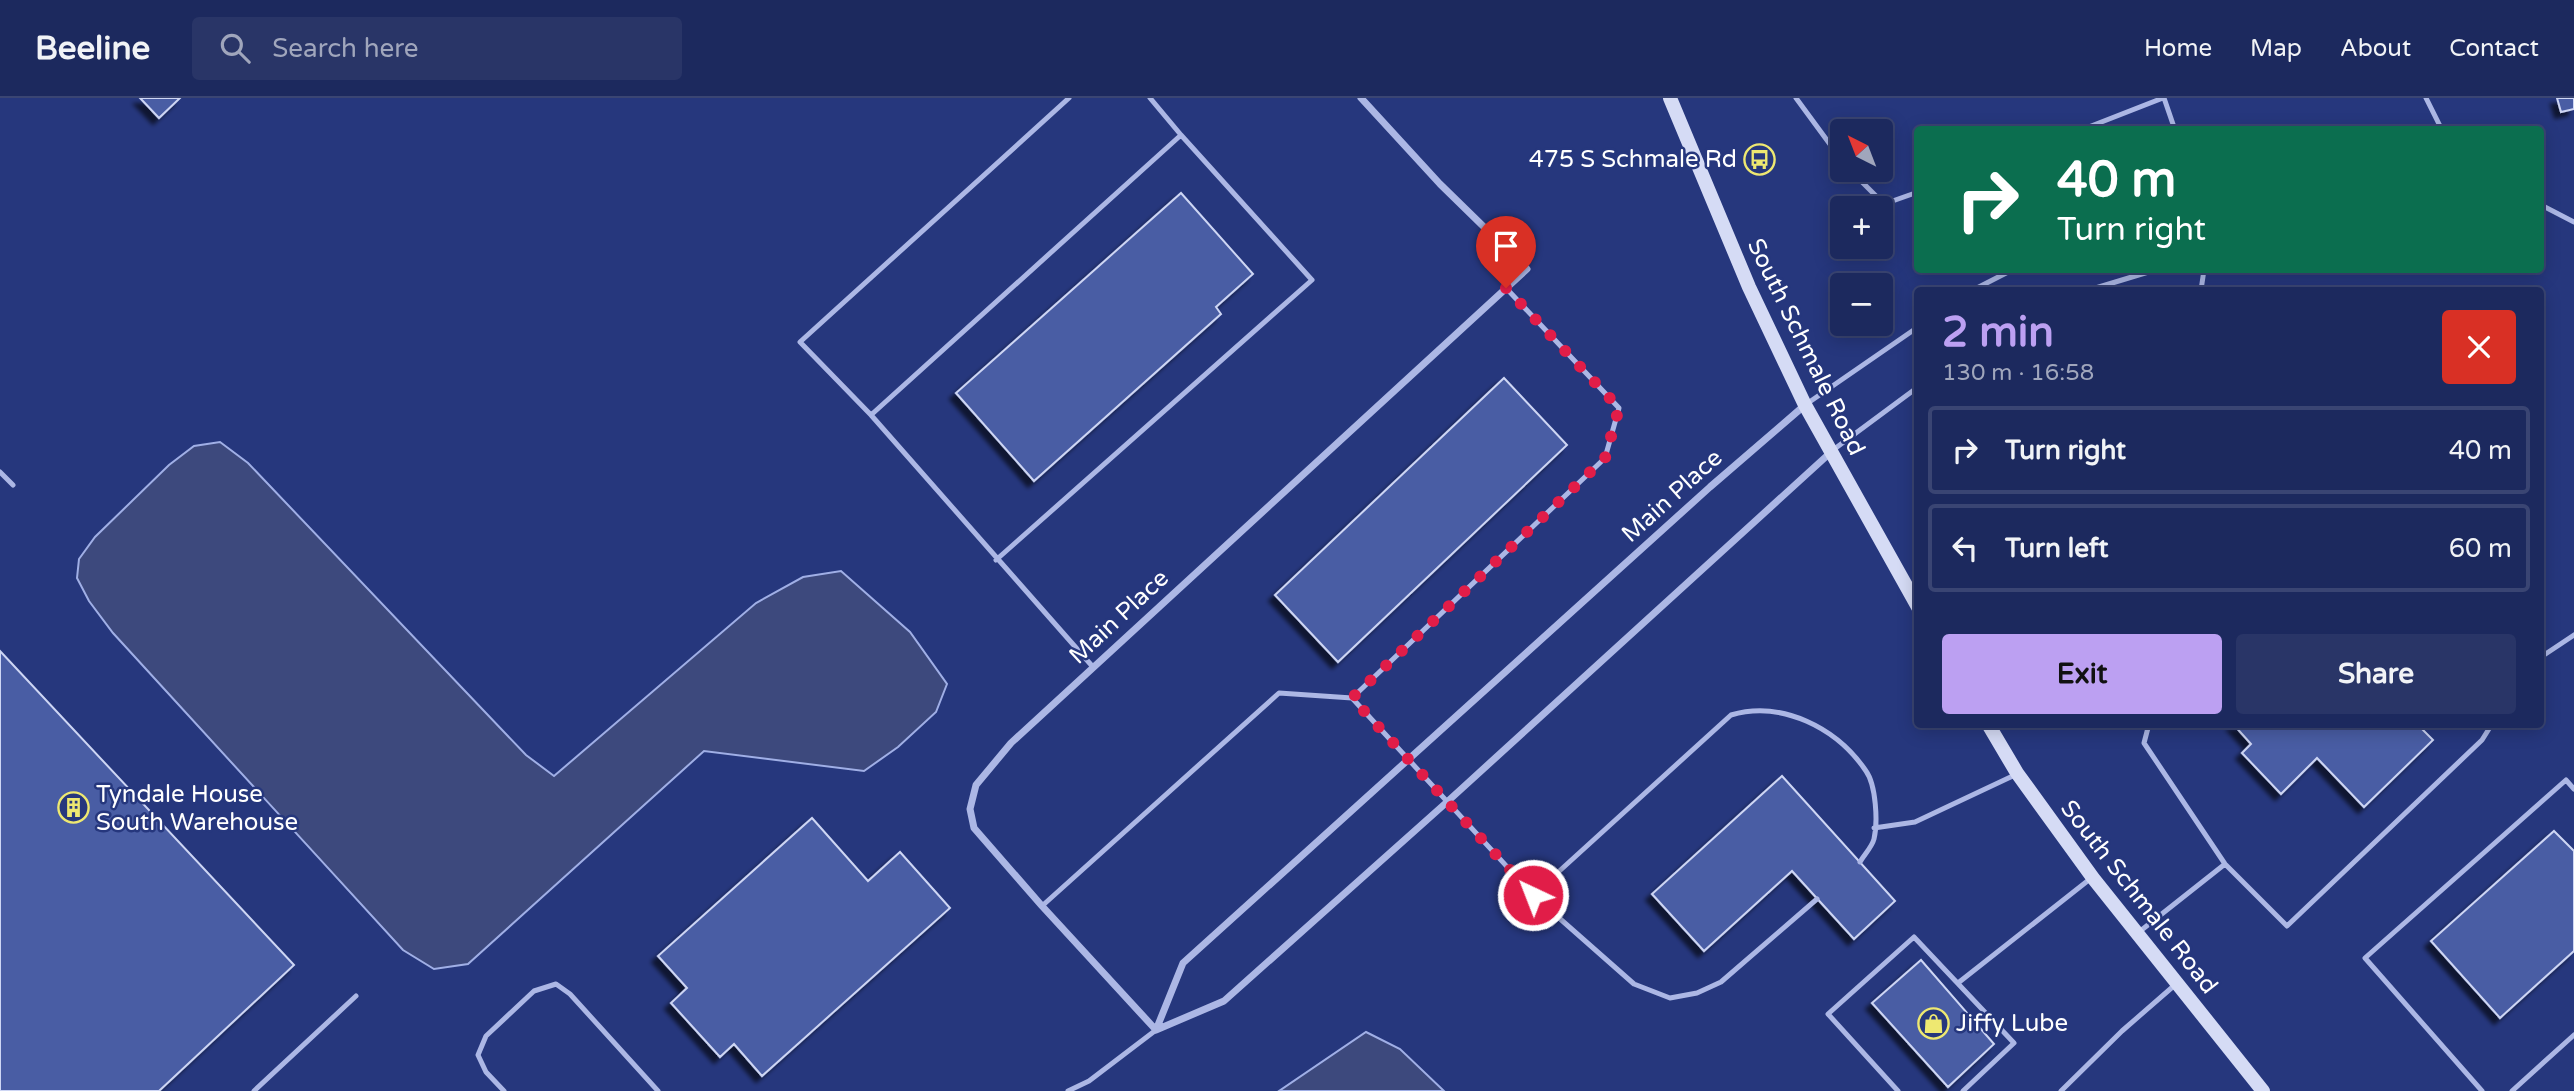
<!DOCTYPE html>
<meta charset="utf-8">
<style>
:root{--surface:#1c295e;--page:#293567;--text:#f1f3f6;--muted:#a0a6bc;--line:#3a4573;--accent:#bca0f2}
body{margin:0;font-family:"Varela Round",sans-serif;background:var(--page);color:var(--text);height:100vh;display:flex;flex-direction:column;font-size:26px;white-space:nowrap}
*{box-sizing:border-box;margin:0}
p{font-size:23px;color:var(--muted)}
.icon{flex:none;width:38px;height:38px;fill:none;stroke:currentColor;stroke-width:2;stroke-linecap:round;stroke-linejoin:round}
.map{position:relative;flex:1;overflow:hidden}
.side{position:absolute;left:1914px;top:189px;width:630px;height:441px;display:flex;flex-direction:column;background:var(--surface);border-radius:7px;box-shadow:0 4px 18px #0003,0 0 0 2px var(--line)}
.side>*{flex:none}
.top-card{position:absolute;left:1914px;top:28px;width:630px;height:147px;border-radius:7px;box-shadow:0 4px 18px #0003,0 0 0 2px var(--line);background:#0b6e4f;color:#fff;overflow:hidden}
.needle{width:46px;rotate:318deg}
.fabs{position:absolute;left:1830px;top:21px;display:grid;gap:14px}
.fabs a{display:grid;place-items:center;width:63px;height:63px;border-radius:7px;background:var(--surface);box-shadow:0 4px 18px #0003,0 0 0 2px var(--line);font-size:35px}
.pin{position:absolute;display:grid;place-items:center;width:60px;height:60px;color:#fff;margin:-72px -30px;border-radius:50% 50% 50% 0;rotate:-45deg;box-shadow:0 0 7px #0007}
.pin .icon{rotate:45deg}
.me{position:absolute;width:77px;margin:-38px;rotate:317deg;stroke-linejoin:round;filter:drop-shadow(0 0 5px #0008)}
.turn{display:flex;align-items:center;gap:24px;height:147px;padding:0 28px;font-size:32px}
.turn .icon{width:91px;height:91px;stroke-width:2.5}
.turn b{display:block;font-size:49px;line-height:60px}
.round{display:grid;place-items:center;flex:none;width:74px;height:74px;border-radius:7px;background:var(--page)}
.head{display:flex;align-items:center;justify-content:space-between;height:119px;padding:0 28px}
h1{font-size:42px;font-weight:800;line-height:52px;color:var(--accent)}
.primary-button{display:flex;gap:14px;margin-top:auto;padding:14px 28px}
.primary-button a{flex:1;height:80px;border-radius:7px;background:var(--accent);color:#111;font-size:28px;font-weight:800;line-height:80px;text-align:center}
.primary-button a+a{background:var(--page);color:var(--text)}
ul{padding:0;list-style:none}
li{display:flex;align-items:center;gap:21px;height:88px;margin:0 14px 10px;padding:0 14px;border:4px solid var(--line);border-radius:7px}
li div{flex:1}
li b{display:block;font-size:26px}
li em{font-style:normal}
header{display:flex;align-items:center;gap:42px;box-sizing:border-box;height:98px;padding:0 35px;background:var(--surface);border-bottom:2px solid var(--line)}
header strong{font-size:33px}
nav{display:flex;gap:38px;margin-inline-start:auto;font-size:24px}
.search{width:490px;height:63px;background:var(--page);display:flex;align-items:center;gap:18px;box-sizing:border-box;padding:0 24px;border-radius:7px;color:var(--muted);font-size:26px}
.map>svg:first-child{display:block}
.water{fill:#3d497d;stroke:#a0afe6;stroke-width:2}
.building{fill:#4a5da4;stroke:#ced6f4;stroke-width:2;filter:url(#shadow)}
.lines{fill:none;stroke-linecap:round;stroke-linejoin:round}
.lane{stroke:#acb7e5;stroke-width:5}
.street{stroke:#acb7e5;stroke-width:7}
.secondary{stroke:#d5dbf5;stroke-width:14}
.route{stroke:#e11d48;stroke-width:12;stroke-dasharray:0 21.6}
.labels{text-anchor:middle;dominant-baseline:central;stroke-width:5;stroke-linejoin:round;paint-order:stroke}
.poi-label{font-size:24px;fill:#fff;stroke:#26377d;text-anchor:start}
.street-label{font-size:24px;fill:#fff;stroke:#26377d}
</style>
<header>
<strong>Beeline</strong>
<div class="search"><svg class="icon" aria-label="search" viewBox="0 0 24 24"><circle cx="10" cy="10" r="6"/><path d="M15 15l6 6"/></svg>Search here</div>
<nav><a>Home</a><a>Map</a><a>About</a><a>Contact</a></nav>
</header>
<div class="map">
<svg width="2574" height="993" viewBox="0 0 2574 993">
<defs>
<filter id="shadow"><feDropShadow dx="-6" dy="6" stdDeviation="2" flood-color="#0009"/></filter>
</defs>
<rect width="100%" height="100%" fill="#26377d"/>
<path class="water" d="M 220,344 L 248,365 L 526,657 L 554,678 L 756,505 L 803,479 L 841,473 L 910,534 L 947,586 L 936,614 L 898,649 L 864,673 L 704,653 L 468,866 L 434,871 L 403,852 L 113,535 L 89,503 L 77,480 L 79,461 L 95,439 L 169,367 L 194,348 Z
M 1366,934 L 1400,951 L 1444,993 L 1279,993 Z"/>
<path class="building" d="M 140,0 L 180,0 L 159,20 Z
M 2557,0 L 2574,0 L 2574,11 L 2561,14 Z
M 1181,95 L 1253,176 L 1216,209 L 1221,216 L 1034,383 L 956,295 Z
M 1504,280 L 1567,347 L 1338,564 L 1275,497 Z
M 0,553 L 294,867 L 159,993 L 0,993 Z
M 2233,626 L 2417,626 L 2433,642 L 2364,709 L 2317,660 L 2281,696 L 2242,655 L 2251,646 Z
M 1782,678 L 1895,803 L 1854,841 L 1792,773 L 1704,853 L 1652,796 Z
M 812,720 L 868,783 L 900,754 L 950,810 L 762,978 L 734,946 L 720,959 L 671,905 L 687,890 L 658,858 Z
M 2554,733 L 2574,753 L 2574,853 L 2500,920 L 2431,843 Z
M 1921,862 L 1994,946 L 1948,989 L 1872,905 Z"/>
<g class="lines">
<path class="lane" d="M 1069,0 L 800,244 L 871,317 L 1093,569
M 1150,0 L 1181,37
M 1796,0 L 1843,64
M 2164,0 L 2175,32
M 2426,0 L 2442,32
M 2081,32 L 2163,0
M 1850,72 L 1884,106 L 1918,94
M 2541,107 L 2574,124
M 1973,192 L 2012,172
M 2089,192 L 2155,172
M 2201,192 L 2204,172
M 1805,307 L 1918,229
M 871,317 L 1181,37 L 1312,182 L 996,462
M 1833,352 L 1918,289
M 0,374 L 13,387
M 2541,559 L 2574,537
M 1352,600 L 1605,360 L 1619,310 L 1506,190
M 2149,626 L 2144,645 L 2225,766 L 2287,828 L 2482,642 L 2492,626
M 1874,730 L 1915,724 L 2017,676
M 1533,797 L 1731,617 C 1782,602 1837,630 1866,673 C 1876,687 1878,724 1874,741 C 1872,749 1864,757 1860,764
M 1042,808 L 1279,595 L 1352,600 L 1533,797 L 1634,886 L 1670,900 L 1697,895 L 1721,884 L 1817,801
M 2139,834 L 2225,766
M 1958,885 L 2090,781
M 254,993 L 356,898
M 504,993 L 486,974 L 478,957 L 486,938 L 534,893 L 556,886 L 570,896 L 658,993
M 1068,993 L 1089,983 L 1156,932
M 1898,993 L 1828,916 L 1914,839 L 2014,945 L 1963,993
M 2061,993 L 2122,933 L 2176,886
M 2482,993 L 2365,860 L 2566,682 L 2574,691
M 2512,993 L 2574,937"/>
<path class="street" d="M 1156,932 L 1042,808 L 974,730 L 970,711 L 976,687 L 1011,645 L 1527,171 L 1440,86 L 1361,0
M 1156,932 L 1183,865 L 1710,389 L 1805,307
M 1156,932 L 1224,903 L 1447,704 L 1830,355"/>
<path class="secondary" d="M 1670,0 L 1749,189 L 1805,307 L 1918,509
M 1988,626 L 2017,675 L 2093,780 L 2263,993"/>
</g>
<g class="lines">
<path class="route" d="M 1506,190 L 1619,310 L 1605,360 L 1352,600 L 1533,797"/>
</g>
<defs>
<symbol id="bus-ring" viewBox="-11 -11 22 22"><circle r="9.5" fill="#26377d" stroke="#eee871" stroke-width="1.5"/><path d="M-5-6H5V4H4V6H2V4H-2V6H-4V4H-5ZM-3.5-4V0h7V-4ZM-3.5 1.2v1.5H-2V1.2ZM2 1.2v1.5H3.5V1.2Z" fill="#eee871"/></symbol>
<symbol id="building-ring" viewBox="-11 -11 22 22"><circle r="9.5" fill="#26377d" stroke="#eee871" stroke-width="1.5"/><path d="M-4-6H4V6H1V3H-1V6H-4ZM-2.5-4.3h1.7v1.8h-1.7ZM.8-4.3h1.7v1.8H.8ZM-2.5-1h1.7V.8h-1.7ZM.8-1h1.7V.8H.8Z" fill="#eee871"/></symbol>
<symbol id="shop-ring" viewBox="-11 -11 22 22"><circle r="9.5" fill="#26377d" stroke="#eee871" stroke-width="1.5"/><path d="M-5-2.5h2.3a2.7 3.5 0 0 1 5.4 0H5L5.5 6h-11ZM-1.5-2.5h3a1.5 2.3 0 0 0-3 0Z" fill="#eee871"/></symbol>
</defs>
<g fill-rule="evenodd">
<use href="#bus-ring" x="1742" y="44" width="35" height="35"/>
<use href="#building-ring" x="56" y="692" width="35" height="35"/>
<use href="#shop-ring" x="1916" y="908" width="35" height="35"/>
</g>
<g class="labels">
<g class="poi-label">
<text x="1737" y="61" text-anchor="end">475 S Schmale Rd</text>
<text x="96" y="696">Tyndale House<tspan x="96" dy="28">South Warehouse</tspan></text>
<text x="1956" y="925">Jiffy Lube</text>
</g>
<g class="street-label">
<text transform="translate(1806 249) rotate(64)">South Schmale Road</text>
<text transform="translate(1672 398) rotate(-42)">Main Place</text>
<text transform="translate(1119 519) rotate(-43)">Main Place</text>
<text transform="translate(2139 799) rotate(52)">South Schmale Road</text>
</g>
</g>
</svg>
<div class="fabs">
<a><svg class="needle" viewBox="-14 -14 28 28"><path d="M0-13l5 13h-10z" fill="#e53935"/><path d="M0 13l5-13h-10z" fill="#a0a6bc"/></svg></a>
<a>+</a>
<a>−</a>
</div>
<div class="pin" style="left:1506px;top:190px;background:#d93025"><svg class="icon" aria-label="arrive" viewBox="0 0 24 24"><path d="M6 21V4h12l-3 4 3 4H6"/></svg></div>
<svg class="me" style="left:1533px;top:797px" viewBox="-20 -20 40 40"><circle r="17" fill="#e11d48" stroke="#fff" stroke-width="3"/><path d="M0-11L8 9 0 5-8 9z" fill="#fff"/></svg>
<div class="top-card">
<div class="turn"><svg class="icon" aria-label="right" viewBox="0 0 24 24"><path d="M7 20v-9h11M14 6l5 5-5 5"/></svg><div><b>40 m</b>Turn right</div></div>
</div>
<section class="side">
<div class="head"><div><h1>2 min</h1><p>130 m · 16:58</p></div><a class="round" style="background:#d93025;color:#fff"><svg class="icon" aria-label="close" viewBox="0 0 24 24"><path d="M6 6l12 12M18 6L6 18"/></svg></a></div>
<ul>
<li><svg class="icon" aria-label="right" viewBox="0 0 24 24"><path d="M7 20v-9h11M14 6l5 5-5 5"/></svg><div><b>Turn right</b></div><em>40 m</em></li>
<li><svg class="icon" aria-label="left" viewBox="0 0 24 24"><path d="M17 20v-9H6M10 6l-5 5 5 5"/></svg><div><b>Turn left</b></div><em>60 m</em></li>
</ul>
<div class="primary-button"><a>Exit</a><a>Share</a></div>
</section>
</div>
